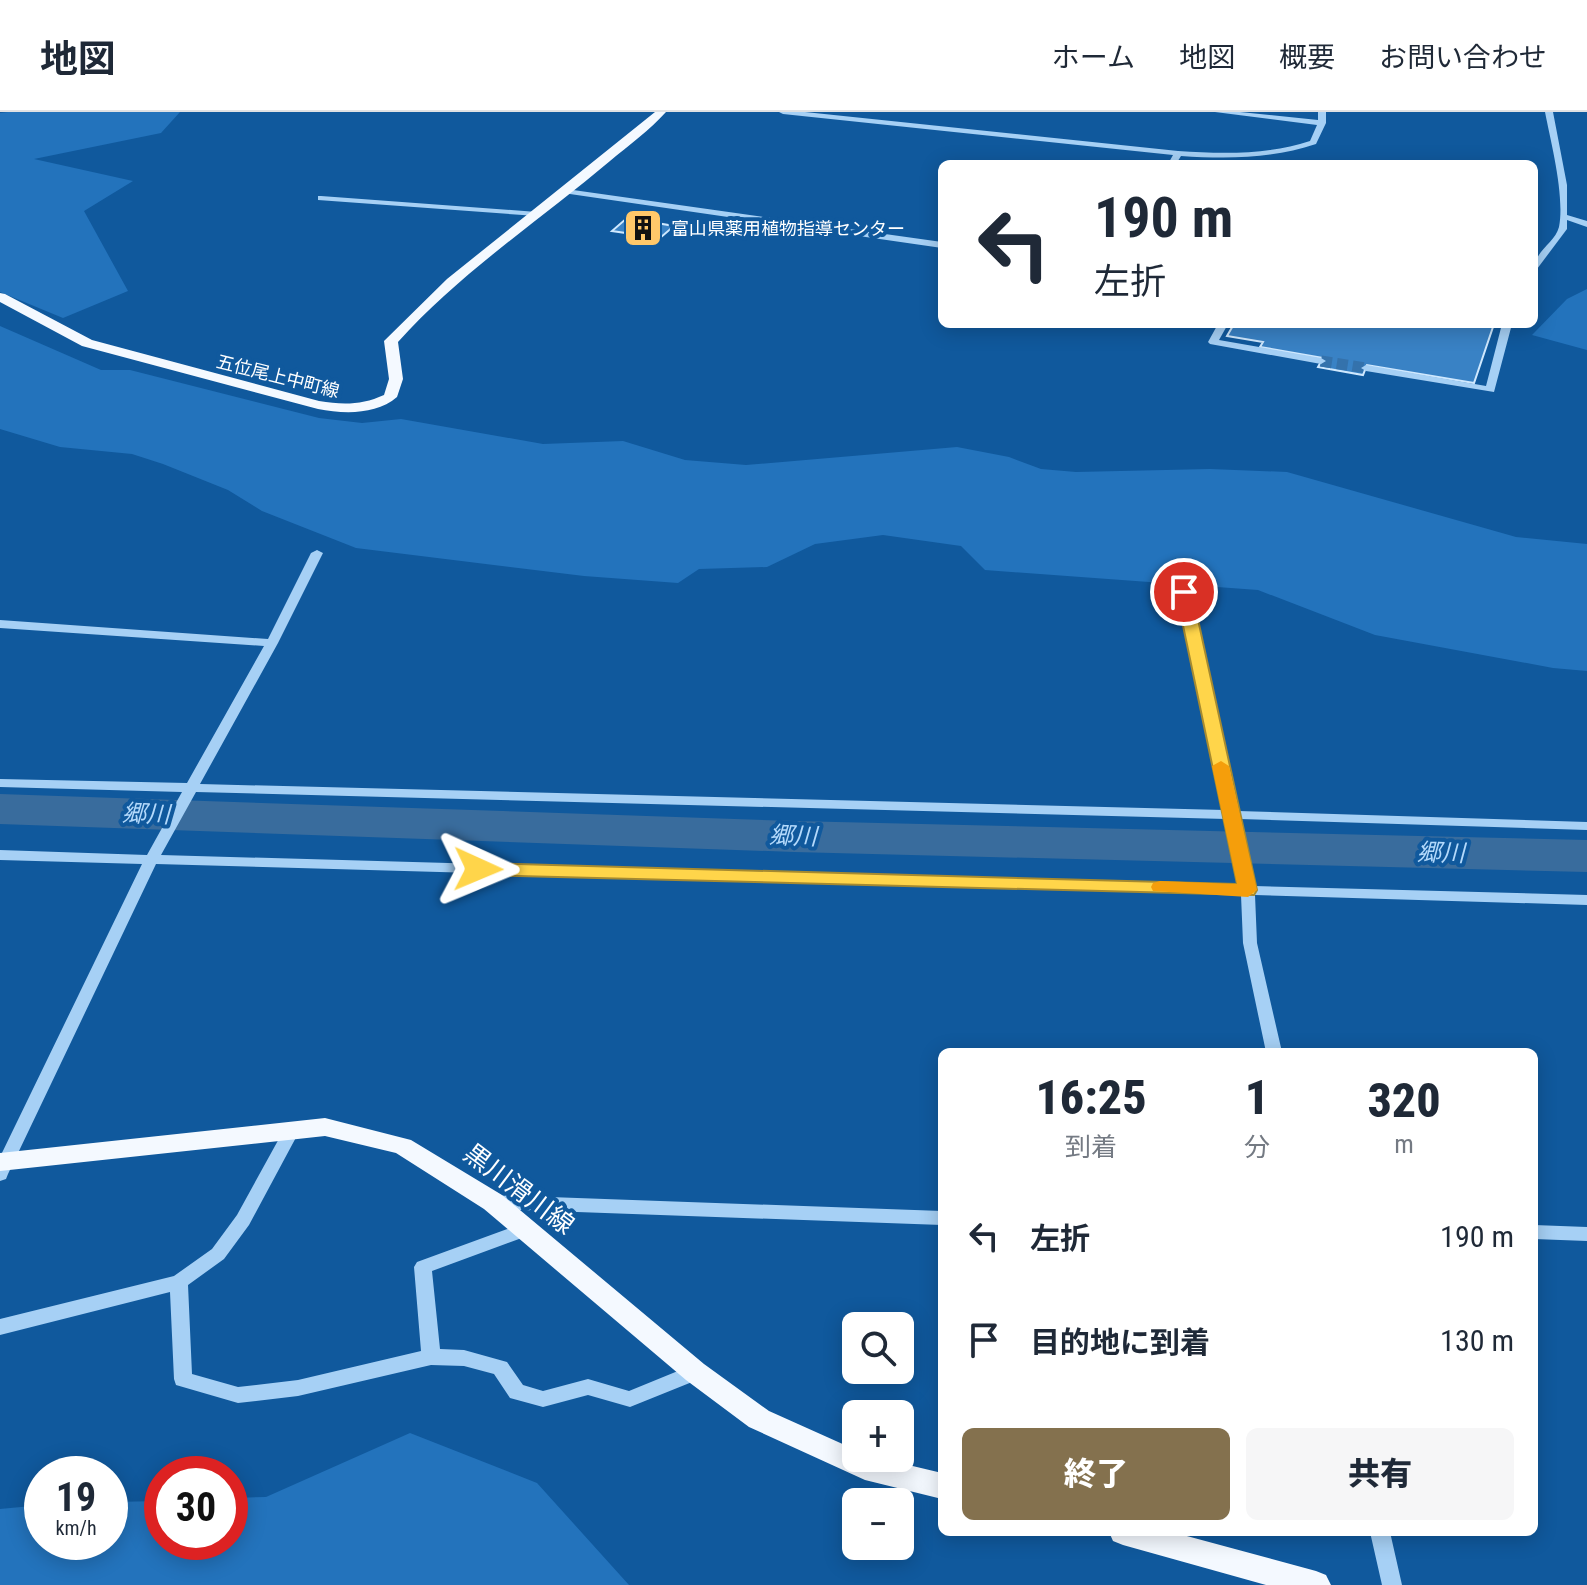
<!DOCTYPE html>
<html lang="ja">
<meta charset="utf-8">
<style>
:root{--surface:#fff;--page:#f6f6f7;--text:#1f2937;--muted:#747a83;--line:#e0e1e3;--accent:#84714e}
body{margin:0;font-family:"Roboto Condensed","Noto Sans JP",sans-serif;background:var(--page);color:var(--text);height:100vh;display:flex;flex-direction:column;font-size:30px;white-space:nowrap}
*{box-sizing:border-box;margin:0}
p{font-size:26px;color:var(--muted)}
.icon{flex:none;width:44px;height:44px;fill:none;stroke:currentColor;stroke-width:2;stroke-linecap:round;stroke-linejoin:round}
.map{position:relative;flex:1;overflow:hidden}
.details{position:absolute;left:938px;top:936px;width:600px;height:488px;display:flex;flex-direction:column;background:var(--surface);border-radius:12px;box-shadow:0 4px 20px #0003}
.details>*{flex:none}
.banner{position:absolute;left:938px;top:48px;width:600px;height:168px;border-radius:12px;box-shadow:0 4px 20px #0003;background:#fff;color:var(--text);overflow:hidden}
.controls{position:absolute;left:842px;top:1200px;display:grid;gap:16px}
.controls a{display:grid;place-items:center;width:72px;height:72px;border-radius:12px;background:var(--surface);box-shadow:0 4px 20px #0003;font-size:40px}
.speed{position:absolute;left:24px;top:1344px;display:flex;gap:16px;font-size:40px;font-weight:700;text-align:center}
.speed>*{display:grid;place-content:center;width:104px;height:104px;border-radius:50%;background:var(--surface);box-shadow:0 4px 20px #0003;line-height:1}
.speed small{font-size:20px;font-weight:400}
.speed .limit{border:12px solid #d22;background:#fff;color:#111}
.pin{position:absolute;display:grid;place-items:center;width:68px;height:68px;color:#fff;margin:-34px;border:4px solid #fff;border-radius:50%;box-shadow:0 2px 8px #0007}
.me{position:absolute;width:88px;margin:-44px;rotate:91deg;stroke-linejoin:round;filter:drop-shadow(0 0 6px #0008)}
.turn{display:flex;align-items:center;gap:28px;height:168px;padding:0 24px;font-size:36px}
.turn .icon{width:104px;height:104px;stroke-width:2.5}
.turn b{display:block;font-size:56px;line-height:68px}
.eta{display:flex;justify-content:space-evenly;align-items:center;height:136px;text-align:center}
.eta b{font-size:48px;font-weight:800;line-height:56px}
.primary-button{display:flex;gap:16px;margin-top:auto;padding:16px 24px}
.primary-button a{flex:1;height:92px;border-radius:12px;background:var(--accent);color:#fff;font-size:32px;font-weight:800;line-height:92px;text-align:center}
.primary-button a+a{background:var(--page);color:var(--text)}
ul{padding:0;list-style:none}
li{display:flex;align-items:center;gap:24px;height:104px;padding:0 24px}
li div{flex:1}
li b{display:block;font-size:30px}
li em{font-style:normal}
header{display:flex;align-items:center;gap:48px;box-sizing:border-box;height:112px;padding:0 40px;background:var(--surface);border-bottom:2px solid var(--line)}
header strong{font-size:38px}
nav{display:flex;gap:44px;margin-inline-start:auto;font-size:28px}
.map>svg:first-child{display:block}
.green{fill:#2373bc}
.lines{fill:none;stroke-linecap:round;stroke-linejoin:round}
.river{fill:#396c9d;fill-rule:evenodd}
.building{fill:#3982c5;stroke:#cfe8fe;stroke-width:2}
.minor-tunnel{stroke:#3472ac;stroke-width:11;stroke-dasharray:11 5;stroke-linecap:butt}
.minor{fill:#a6d0f5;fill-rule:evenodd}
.major{fill:#f4f9ff;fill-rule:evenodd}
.route{fill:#ffd54a;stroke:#a68a30;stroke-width:2}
.slow{fill:#f59e0b}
.labels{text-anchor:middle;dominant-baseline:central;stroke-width:8;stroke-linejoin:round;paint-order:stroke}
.far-poi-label{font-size:18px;fill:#fff;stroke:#10599d;text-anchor:start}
.far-street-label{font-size:18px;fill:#fff;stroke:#10599d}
.water-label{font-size:24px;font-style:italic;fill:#b3d9fb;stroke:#10599d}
.near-street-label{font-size:26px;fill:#fff;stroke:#10599d}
</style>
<header>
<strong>地図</strong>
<nav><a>ホーム</a><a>地図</a><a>概要</a><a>お問い合わせ</a></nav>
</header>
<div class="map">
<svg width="1587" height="1473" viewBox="0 0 1587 1473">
<rect width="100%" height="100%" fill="#10599d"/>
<path class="green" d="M 8,0 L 180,0 L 161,21 L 34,47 L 133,69 L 84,99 L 128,179 L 63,206 L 0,180 L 0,1 Z
M 1587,177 L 1587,238 L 1532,223 L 1567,187 Z
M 0,214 L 101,258 L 130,258 L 319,306 L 362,311 L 401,307 L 543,332 L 623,329 L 685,348 L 746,353 L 957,335 L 1009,345 L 1041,357 L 1076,360 L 1210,357 L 1287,360 L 1516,425 L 1587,432 L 1587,559 L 1553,556 L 1375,523 L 1258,478 L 985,458 L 961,434 L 883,423 L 815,432 L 767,455 L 699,457 L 678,471 L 584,464 L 356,436 L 262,399 L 228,378 L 163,352 L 132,342 L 60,335 L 0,317 Z
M 410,1321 L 537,1371 L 629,1473 L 0,1473 L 0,1397 L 42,1393 L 42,1430 L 110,1430 L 110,1390 L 162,1389 L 162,1430 L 230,1430 L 230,1386 L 266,1385 Z"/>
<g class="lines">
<path class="river" d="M 0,682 L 794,709 L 1587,728 L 1587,760 L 794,740 L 0,712 Z"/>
</g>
<path class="building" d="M 627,106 L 674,114 L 660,126 L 612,119 Z
M 1234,212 L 1494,212 L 1474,271 L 1367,253 L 1363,263 L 1318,255 L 1323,246 L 1260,235 L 1263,230 L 1227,224 Z"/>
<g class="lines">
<path class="minor-tunnel" d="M 1321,249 L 1366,256"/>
<path class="minor" d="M 779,0 L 805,0 L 1178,39 C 1223,42 1267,43 1310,29 L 1317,13 L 1215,0 L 1240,0 L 1318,8 L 1318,0 L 1326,0 L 1326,11 L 1316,32 C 1271,47 1227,47 1181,44 L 1176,52 L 1168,52 L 1173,43 L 783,2 Z
M 1545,0 L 1553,0 L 1567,73 L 1567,103 L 1587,109 L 1587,115 L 1567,108 L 1567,117 L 1537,157 L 1534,158 C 1534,139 1555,131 1559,115 C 1565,84 1551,31 1545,0 Z
M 566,77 L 942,130 L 942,136 L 563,81 L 563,77 Z
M 321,84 L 537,100 L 541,102 L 537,104 L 318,88 L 318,84 Z
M 1218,212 L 1228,212 L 1219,228 L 1321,246 L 1326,249 L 1321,252 L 1210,232 L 1208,230 Z
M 1502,212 L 1512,212 L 1494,280 L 1366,259 L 1361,256 L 1366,253 L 1486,274 Z
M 317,438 L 323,441 L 278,531 L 200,672 L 1224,698 L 1178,480 L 1184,476 L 1190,480 L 1238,699 L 1587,710 L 1587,718 L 1240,707 L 1254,774 L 1587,783 L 1587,793 L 1255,783 L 1257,831 L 1282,940 L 1266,940 L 1243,831 L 1241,783 L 156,752 L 8,1062 L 6,1067 L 0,1069 L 0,1045 L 142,752 L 0,748 L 0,738 L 147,743 L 182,680 L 0,675 L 0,667 L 187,671 L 264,534 L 0,516 L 0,508 L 268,527 L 311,441 ZM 196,680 L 1226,707 L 1240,773 L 161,743 Z
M 292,1012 L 298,1014 L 300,1018 L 249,1113 L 224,1147 L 188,1173 L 192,1262 L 238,1275 L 298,1268 L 421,1239 L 414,1155 L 417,1150 L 524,1111 L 530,1113 L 533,1118 L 530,1123 L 432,1159 L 440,1237 L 464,1238 L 507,1250 L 523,1273 L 543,1279 L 588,1267 L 629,1279 L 695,1252 L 702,1254 L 704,1260 L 702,1266 L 630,1295 L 588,1283 L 543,1295 L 510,1286 L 494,1262 L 464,1254 L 431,1253 L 298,1284 L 238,1291 L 176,1273 L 174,1267 L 170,1180 L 0,1223 L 0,1207 L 174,1164 L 212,1137 L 237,1103 L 286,1014 Z
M 495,1083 L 942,1099 L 942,1113 L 495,1097 L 489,1095 L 486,1090 L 489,1085 Z
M 1534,1113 L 1587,1115 L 1587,1129 L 1534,1127 Z
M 1370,1420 L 1390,1420 L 1402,1473 L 1382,1473 Z"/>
<path class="major" d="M 655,0 L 666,0 C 650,18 629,33 610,49 C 539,109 461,160 398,230 L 403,267 L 397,285 C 376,303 344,302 318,297 L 82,234 L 0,190 L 0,181 L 5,182 L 92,228 L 319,289 C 343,293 362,293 384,283 L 389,267 L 384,229 L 447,167 Z
M 325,1006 L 411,1028 L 502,1083 L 704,1252 L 769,1299 L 856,1338 L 856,1346 L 879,1346 L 942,1361 L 942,1387 L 865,1368 L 749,1315 L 686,1268 L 484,1097 L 396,1041 L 325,1024 L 0,1059 L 0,1041 Z
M 1109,1420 L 1172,1420 L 1316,1459 L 1326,1463 L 1331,1473 L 1266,1473 L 1123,1433 L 1113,1429 Z"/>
</g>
<path class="route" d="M 1184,476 L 1192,480 L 1257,778 L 1254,783 L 478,763 L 468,757 L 478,751 L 1237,772 L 1176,480 Z"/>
<path class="slow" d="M 1221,649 L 1229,654 L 1257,778 L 1248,785 L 1153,779 L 1151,775 L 1153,771 L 1160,769 L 1237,772 L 1212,654 Z"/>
<defs>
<symbol id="building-square" viewBox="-11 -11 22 22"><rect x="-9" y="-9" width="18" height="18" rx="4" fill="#ffc86a" stroke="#10599d"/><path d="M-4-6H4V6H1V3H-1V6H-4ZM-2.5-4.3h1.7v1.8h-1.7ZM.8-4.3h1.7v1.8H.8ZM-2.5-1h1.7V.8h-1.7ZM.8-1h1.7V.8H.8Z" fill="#111"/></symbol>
</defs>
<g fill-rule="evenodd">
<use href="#building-square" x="621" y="94" width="44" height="44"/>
</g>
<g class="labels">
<g class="far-poi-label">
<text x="671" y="116">富山県薬用植物指導センター</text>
</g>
<g class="far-street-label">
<text transform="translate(278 264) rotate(14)">五位尾上中町線</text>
</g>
<g class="water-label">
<text transform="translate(146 702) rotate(2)">郷川</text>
<text transform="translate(793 724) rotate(2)">郷川</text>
<text transform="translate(1441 741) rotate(1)">郷川</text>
</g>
<g class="near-street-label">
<text transform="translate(519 1077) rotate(37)">黒川滑川線</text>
</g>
</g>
</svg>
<div class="controls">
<a><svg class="icon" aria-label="search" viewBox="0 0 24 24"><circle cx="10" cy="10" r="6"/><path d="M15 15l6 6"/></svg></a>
<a>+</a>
<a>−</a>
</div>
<div class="speed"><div>19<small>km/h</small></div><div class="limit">30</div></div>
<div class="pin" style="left:1184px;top:480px;background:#d93025"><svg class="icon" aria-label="arrive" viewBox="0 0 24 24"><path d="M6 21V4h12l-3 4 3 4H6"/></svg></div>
<svg class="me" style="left:478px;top:757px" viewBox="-20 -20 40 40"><path d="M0-17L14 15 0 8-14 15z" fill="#ffd54a" stroke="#fff" stroke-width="4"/></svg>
<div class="banner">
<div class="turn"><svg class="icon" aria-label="left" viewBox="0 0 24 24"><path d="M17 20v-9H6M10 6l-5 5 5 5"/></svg><div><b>190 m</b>左折</div></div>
</div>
<section class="details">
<div class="eta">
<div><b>16:25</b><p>到着</p></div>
<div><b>1</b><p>分</p></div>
<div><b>320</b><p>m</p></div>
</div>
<ul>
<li><svg class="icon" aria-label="left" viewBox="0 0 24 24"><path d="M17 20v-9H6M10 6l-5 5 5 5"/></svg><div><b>左折</b></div><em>190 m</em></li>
<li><svg class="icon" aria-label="arrive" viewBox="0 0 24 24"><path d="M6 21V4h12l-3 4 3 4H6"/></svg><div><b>目的地に到着</b></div><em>130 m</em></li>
</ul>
<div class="primary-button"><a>終了</a><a>共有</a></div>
</section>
</div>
